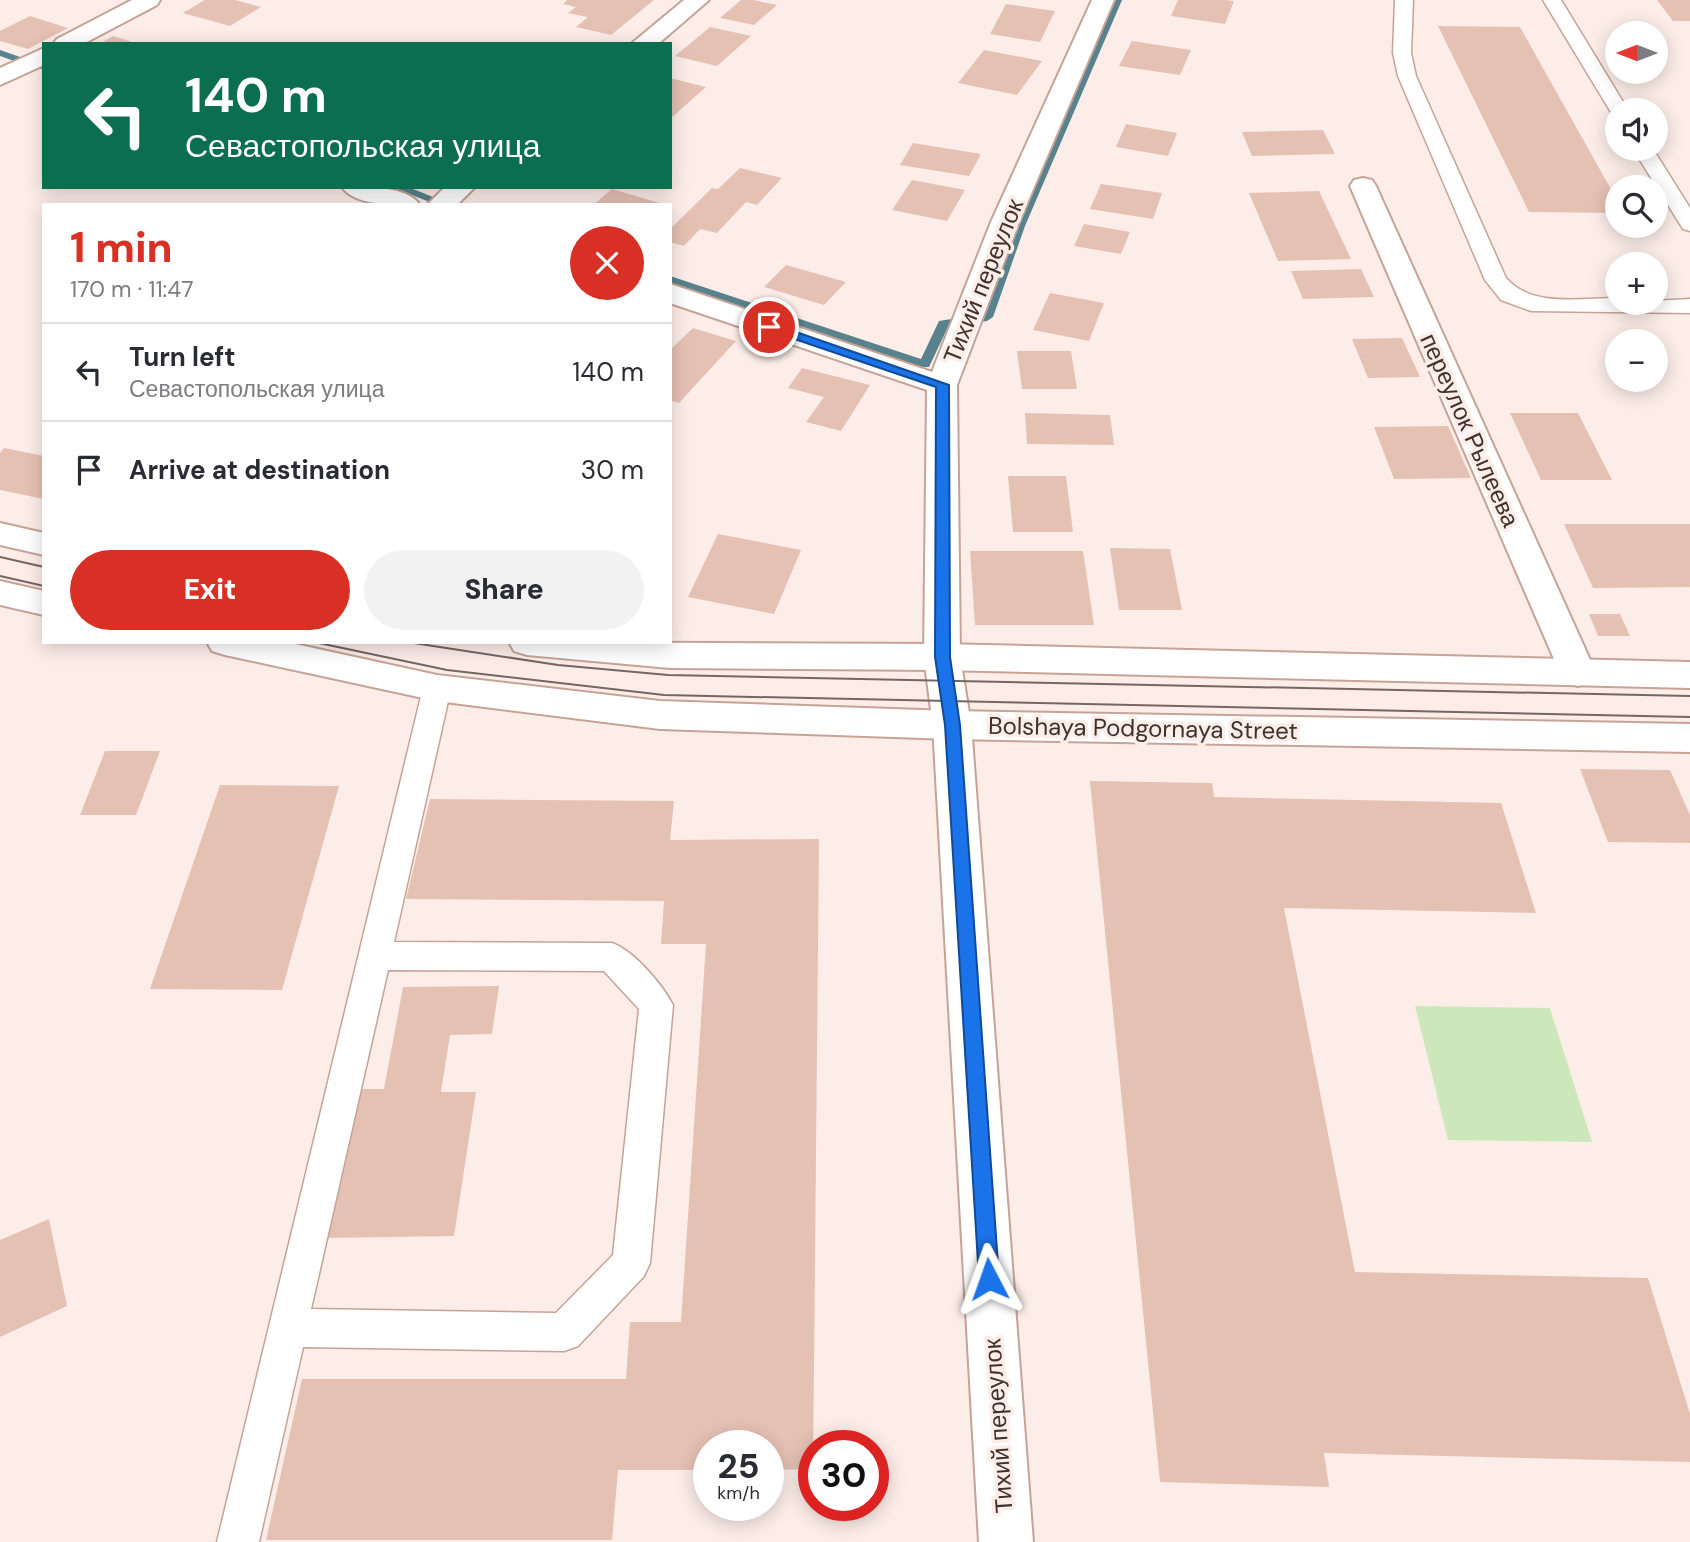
<!DOCTYPE html>
<meta charset="utf-8">
<style>
:root{--surface:#fff;--page:#f2f2f3;--text:#2b2b33;--muted:#7c7c81;--line:#e1e1e2;--accent:#d93025}
body{margin:0;font-family:"DM Sans",sans-serif;background:var(--page);color:var(--text);height:100vh;display:flex;flex-direction:column;font-size:26px;white-space:nowrap}
*{box-sizing:border-box;margin:0}
p{font-size:23px;color:var(--muted)}
.icon{flex:none;width:38px;height:38px;fill:none;stroke:currentColor;stroke-width:2;stroke-linecap:round;stroke-linejoin:round}
.map{position:relative;flex:1;overflow:hidden}
.sheet{position:absolute;left:42px;top:203px;width:630px;height:441px;display:flex;flex-direction:column;background:var(--surface);border-radius:0px;box-shadow:0 4px 18px #0003}
.sheet>*{flex:none}
.top-card{position:absolute;left:42px;top:42px;width:630px;height:147px;border-radius:0px;box-shadow:0 4px 18px #0003;background:#0b6e4f;color:#fff;overflow:hidden}
.needle{width:46px;rotate:270deg}
.fabs{position:absolute;left:1605px;top:21px;display:grid;gap:14px}
.fabs a{display:grid;place-items:center;width:63px;height:63px;border-radius:50%;background:var(--surface);box-shadow:0 4px 18px #0003;font-size:35px}
.speed{position:absolute;left:693px;top:1430px;display:flex;gap:14px;font-size:35px;font-weight:700;text-align:center}
.speed>*{display:grid;place-content:center;width:91px;height:91px;border-radius:50%;background:var(--surface);box-shadow:0 4px 18px #0003;line-height:1}
.speed small{font-size:18px;font-weight:400}
.speed .limit{border:10px solid #d22;background:#fff;color:#111}
.pin{position:absolute;display:grid;place-items:center;width:60px;height:60px;color:#fff;margin:-30px;border:4px solid #fff;border-radius:50%;box-shadow:0 2px 7px #0007}
.me{position:absolute;width:77px;margin:-38px;rotate:356deg;stroke-linejoin:round;filter:drop-shadow(0 0 5px #0008)}
.turn{display:flex;align-items:center;gap:24px;height:147px;padding:0 28px;font-size:32px}
.turn .icon{width:91px;height:91px;stroke-width:2.5}
.turn b{display:block;font-size:49px;line-height:60px}
.round{display:grid;place-items:center;flex:none;width:74px;height:74px;border-radius:37px;background:var(--page)}
.headline{display:flex;align-items:center;justify-content:space-between;height:119px;padding:0 28px}
h1{font-size:42px;font-weight:800;line-height:52px;color:var(--accent)}
.action{display:flex;gap:14px;margin-top:auto;padding:14px 28px}
.action a{flex:1;height:80px;border-radius:42px;background:var(--accent);color:#fff;font-size:28px;font-weight:800;line-height:80px;text-align:center}
.action a+a{background:var(--page);color:var(--text)}
ul{padding:0;list-style:none}
li{display:flex;align-items:center;gap:21px;height:98px;padding:0 28px;border-top:2px solid var(--line)}
li div{flex:1}
li b{display:block;font-size:26px}
li em{font-style:normal}
.map>svg:first-child{display:block}
.green{fill:#cce8ba}
.lines{fill:none;stroke-linecap:round;stroke-linejoin:round}
.stream{fill:#58828d;fill-rule:evenodd}
.building{fill:#e5c1b4}
.service-casing{stroke:#c6a397;stroke-width:3}
.minor-casing{stroke:#c6a397;stroke-width:4}
.secondary-casing{stroke:#c6a397;stroke-width:4}
.service{fill:#fff;fill-rule:evenodd}
.minor{fill:#fff;fill-rule:evenodd}
.secondary{fill:#fff;fill-rule:evenodd}
.tram{stroke:#746661;stroke-width:2}
.route{fill:#1a73e8;stroke:#114b97;stroke-width:2}
.labels{text-anchor:middle;dominant-baseline:central;stroke-width:7;stroke-linejoin:round;paint-order:stroke}
.street-label{font-size:24px;fill:#3f312c;stroke:#fcede8}
</style>
<div class="map">
<svg width="1690" height="1542" viewBox="0 0 1690 1542">
<rect width="100%" height="100%" fill="#fcede8"/>
<path class="green" d="M 1415,1006 L 1550,1008 L 1592,1142 L 1448,1140 Z"/>
<g class="lines">
<path class="stream" d="M 1112,0 L 1122,0 L 1025,226 L 993,317 L 987,321 L 948,327 L 929,367 L 921,367 L 670,283 L 670,276 L 921,359 L 939,321 L 982,314 L 1013,226 Z
M 0,50 L 20,57 L 22,59 L 17,62 L 0,56 Z
M 38,64 L 44,64 L 44,70 L 38,68 Z
M 392,187 L 408,187 L 453,205 L 437,205 Z"/>
</g>
<path class="building" d="M 205,0 L 235,0 L 261,7 L 230,26 L 183,13 Z
M 567,0 L 654,0 L 611,35 L 576,27 L 588,17 L 568,13 L 576,7 L 563,4 Z
M 741,0 L 753,0 L 777,5 L 754,25 L 720,18 Z
M 1178,0 L 1225,0 L 1234,1 L 1225,24 L 1171,16 Z
M 1657,0 L 1690,0 L 1690,21 L 1673,21 Z
M 1006,4 L 1055,11 L 1040,42 L 990,34 Z
M 30,16 L 68,28 L 28,49 L 0,41 L 0,31 Z
M 1438,26 L 1520,27 L 1617,200 L 1617,213 L 1529,212 Z
M 710,27 L 751,36 L 717,66 L 675,56 Z
M 113,36 L 135,43 L 135,44 L 99,44 Z
M 1132,41 L 1191,50 L 1180,75 L 1119,66 Z
M 984,50 L 1042,61 L 1017,95 L 958,83 Z
M 670,78 L 706,87 L 670,119 Z
M 1126,124 L 1177,133 L 1168,156 L 1116,147 Z
M 1323,130 L 1335,154 L 1252,156 L 1242,132 Z
M 913,143 L 981,154 L 969,176 L 900,165 Z
M 740,168 L 782,178 L 757,205 L 746,202 L 717,233 L 700,229 L 684,246 L 670,242 L 670,229 L 712,188 L 718,189 Z
M 912,180 L 965,190 L 947,221 L 892,210 Z
M 1101,184 L 1162,193 L 1153,219 L 1090,209 Z
M 612,189 L 663,204 L 663,205 L 593,205 Z
M 1319,191 L 1351,259 L 1278,261 L 1249,193 Z
M 1084,224 L 1130,232 L 1121,254 L 1074,246 Z
M 786,265 L 846,282 L 824,305 L 764,287 Z
M 1361,269 L 1374,297 L 1303,299 L 1291,271 Z
M 1050,293 L 1104,303 L 1089,341 L 1033,330 Z
M 693,328 L 736,341 L 679,403 L 670,400 L 670,350 Z
M 1402,338 L 1420,377 L 1368,378 L 1352,339 Z
M 1017,351 L 1071,351 L 1077,389 L 1022,389 Z
M 802,368 L 870,385 L 841,431 L 806,422 L 824,397 L 788,388 Z
M 1025,413 L 1110,415 L 1114,445 L 1027,444 Z
M 1510,413 L 1578,413 L 1612,480 L 1541,480 Z
M 1448,426 L 1471,478 L 1394,479 L 1374,427 Z
M 4,448 L 44,456 L 44,499 L 0,490 L 0,453 Z
M 1008,476 L 1066,476 L 1073,532 L 1013,532 Z
M 1564,524 L 1690,524 L 1690,587 L 1593,588 Z
M 718,534 L 801,550 L 774,614 L 688,597 Z
M 1110,548 L 1170,549 L 1182,610 L 1119,610 Z
M 970,551 L 1083,551 L 1094,625 L 975,625 Z
M 1589,614 L 1620,614 L 1630,636 L 1598,636 Z
M 105,751 L 160,751 L 136,815 L 80,815 Z
M 1580,769 L 1670,770 L 1690,815 L 1690,843 L 1608,842 Z
M 1090,781 L 1212,783 L 1214,797 L 1501,803 L 1536,913 L 1284,908 L 1355,1272 L 1648,1278 L 1690,1414 L 1690,1462 L 1324,1453 L 1329,1487 L 1160,1482 Z
M 220,785 L 339,786 L 282,990 L 150,989 Z
M 430,799 L 674,801 L 670,840 L 819,839 L 813,1469 L 768,1470 L 768,1446 L 709,1446 L 709,1470 L 618,1470 L 612,1540 L 266,1540 L 302,1379 L 626,1379 L 630,1322 L 681,1322 L 706,944 L 661,944 L 664,901 L 406,899 Z
M 499,986 L 492,1034 L 450,1035 L 441,1092 L 476,1092 L 454,1236 L 323,1238 L 354,1089 L 384,1089 L 403,987 Z
M 49,1219 L 67,1306 L 0,1337 L 0,1240 Z"/>
<g class="lines">
<defs>
<path id="service" d="M 1395,0 L 1413,0 L 1411,53 L 1416,76 L 1506,278 C 1532,308 1580,298 1617,298 L 1617,303 L 1690,299 L 1690,313 L 1531,311 L 1501,300 L 1485,280 L 1398,76 L 1393,53 Z
M 1543,0 L 1561,0 L 1628,110 L 1617,110 L 1617,115 L 1612,114 Z
M 1633,149 L 1653,149 L 1690,208 L 1690,231 L 1683,229 Z
M 437,678 L 447,681 L 451,688 L 394,942 L 612,943 C 634,951 662,984 673,1005 L 650,1263 L 644,1276 L 578,1346 L 564,1351 L 303,1347 L 259,1542 L 217,1542 L 423,688 L 427,681 ZM 388,970 L 604,971 L 639,1009 L 613,1255 L 556,1313 L 311,1309 Z"/>
<path id="minor" d="M 132,0 L 160,0 L 157,5 L 83,44 L 53,44 L 57,39 Z
M 684,0 L 709,0 L 658,44 L 631,44 Z
M 1092,0 L 1114,0 L 1019,222 L 957,385 L 960,657 L 971,725 L 1033,1542 L 979,1542 L 933,725 L 924,657 L 927,390 L 670,303 L 670,284 L 932,372 L 991,222 Z
M 44,48 L 44,65 L 0,85 L 0,68 Z
M 1363,178 L 1372,180 L 1376,186 L 1596,673 L 1591,682 L 1578,686 L 1565,682 L 1560,673 L 1350,186 L 1354,180 Z
M 342,187 C 363,187 407,185 420,205 C 399,205 355,207 342,187 Z
M 445,187 L 475,187 L 457,205 L 427,205 Z"/>
<path id="secondary" d="M 0,523 L 44,533 L 44,555 L 0,545 Z
M 0,581 L 44,591 L 44,615 L 0,605 Z
M 207,642 L 286,642 L 437,675 L 660,701 L 952,711 L 1690,724 L 1690,752 L 952,739 L 660,729 L 437,701 L 225,655 L 212,651 Z
M 509,642 L 942,644 L 1690,662 L 1690,688 L 942,670 L 670,668 L 527,655 L 514,651 Z"/>
</defs>
<use href="#service" class="service-casing"/>
<use href="#minor" class="minor-casing"/>
<use href="#secondary" class="secondary-casing"/>
<use href="#service" class="service"/>
<use href="#minor" class="minor"/>
<use href="#secondary" class="secondary"/>
<path class="tram" d="M 0,557 L 44,567
M 0,576 L 44,586
M 314,642 L 447,670 L 664,695 L 1690,717
M 407,642 L 558,665 L 668,675 L 1690,696"/>
</g>
<path class="route" d="M 765,324 L 773,324 L 949,385 L 950,657 L 960,725 L 999,1279 L 996,1286 L 989,1289 L 982,1286 L 979,1279 L 945,725 L 935,657 L 936,387 L 765,329 Z"/>
<g class="labels">
<g class="street-label">
<text transform="translate(983 281) rotate(-68)">Тихий переулок</text>
<text transform="translate(1470 430) rotate(66)">переулок Рылеева</text>
<text transform="translate(1143 728) rotate(1)">Bolshaya Podgornaya Street</text>
<text transform="translate(998 1426) rotate(-94)">Тихий переулок</text>
</g>
</g>
</svg>
<div class="fabs">
<a><svg class="needle" viewBox="-14 -14 28 28"><path d="M0-13l5 13h-10z" fill="#e53935"/><path d="M0 13l5-13h-10z" fill="#7c7c81"/></svg></a>
<a><svg class="icon" aria-label="sound" viewBox="0 0 24 24"><path d="M4 9h4l5-4v14l-5-4H4zM17 9q2 3 0 6"/></svg></a>
<a><svg class="icon" aria-label="search" viewBox="0 0 24 24"><circle cx="10" cy="10" r="6"/><path d="M15 15l6 6"/></svg></a>
<a>+</a>
<a>−</a>
</div>
<div class="speed"><div>25<small>km/h</small></div><div class="limit">30</div></div>
<div class="pin" style="left:769px;top:327px;background:#d93025"><svg class="icon" aria-label="arrive" viewBox="0 0 24 24"><path d="M6 21V4h12l-3 4 3 4H6"/></svg></div>
<svg class="me" style="left:989px;top:1279px" viewBox="-20 -20 40 40"><path d="M0-17L14 15 0 8-14 15z" fill="#1a73e8" stroke="#fff" stroke-width="4"/></svg>
<div class="top-card">
<div class="turn"><svg class="icon" aria-label="left" viewBox="0 0 24 24"><path d="M17 20v-9H6M10 6l-5 5 5 5"/></svg><div><b>140 m</b>Севастопольская улица</div></div>
</div>
<section class="sheet">
<div class="headline"><div><h1>1 min</h1><p>170 m · 11:47</p></div><a class="round" style="background:#d93025;color:#fff"><svg class="icon" aria-label="close" viewBox="0 0 24 24"><path d="M6 6l12 12M18 6L6 18"/></svg></a></div>
<ul>
<li><svg class="icon" aria-label="left" viewBox="0 0 24 24"><path d="M17 20v-9H6M10 6l-5 5 5 5"/></svg><div><b>Turn left</b><p>Севастопольская улица</p></div><em>140 m</em></li>
<li><svg class="icon" aria-label="arrive" viewBox="0 0 24 24"><path d="M6 21V4h12l-3 4 3 4H6"/></svg><div><b>Arrive at destination</b></div><em>30 m</em></li>
</ul>
<div class="action"><a>Exit</a><a>Share</a></div>
</section>
</div>
